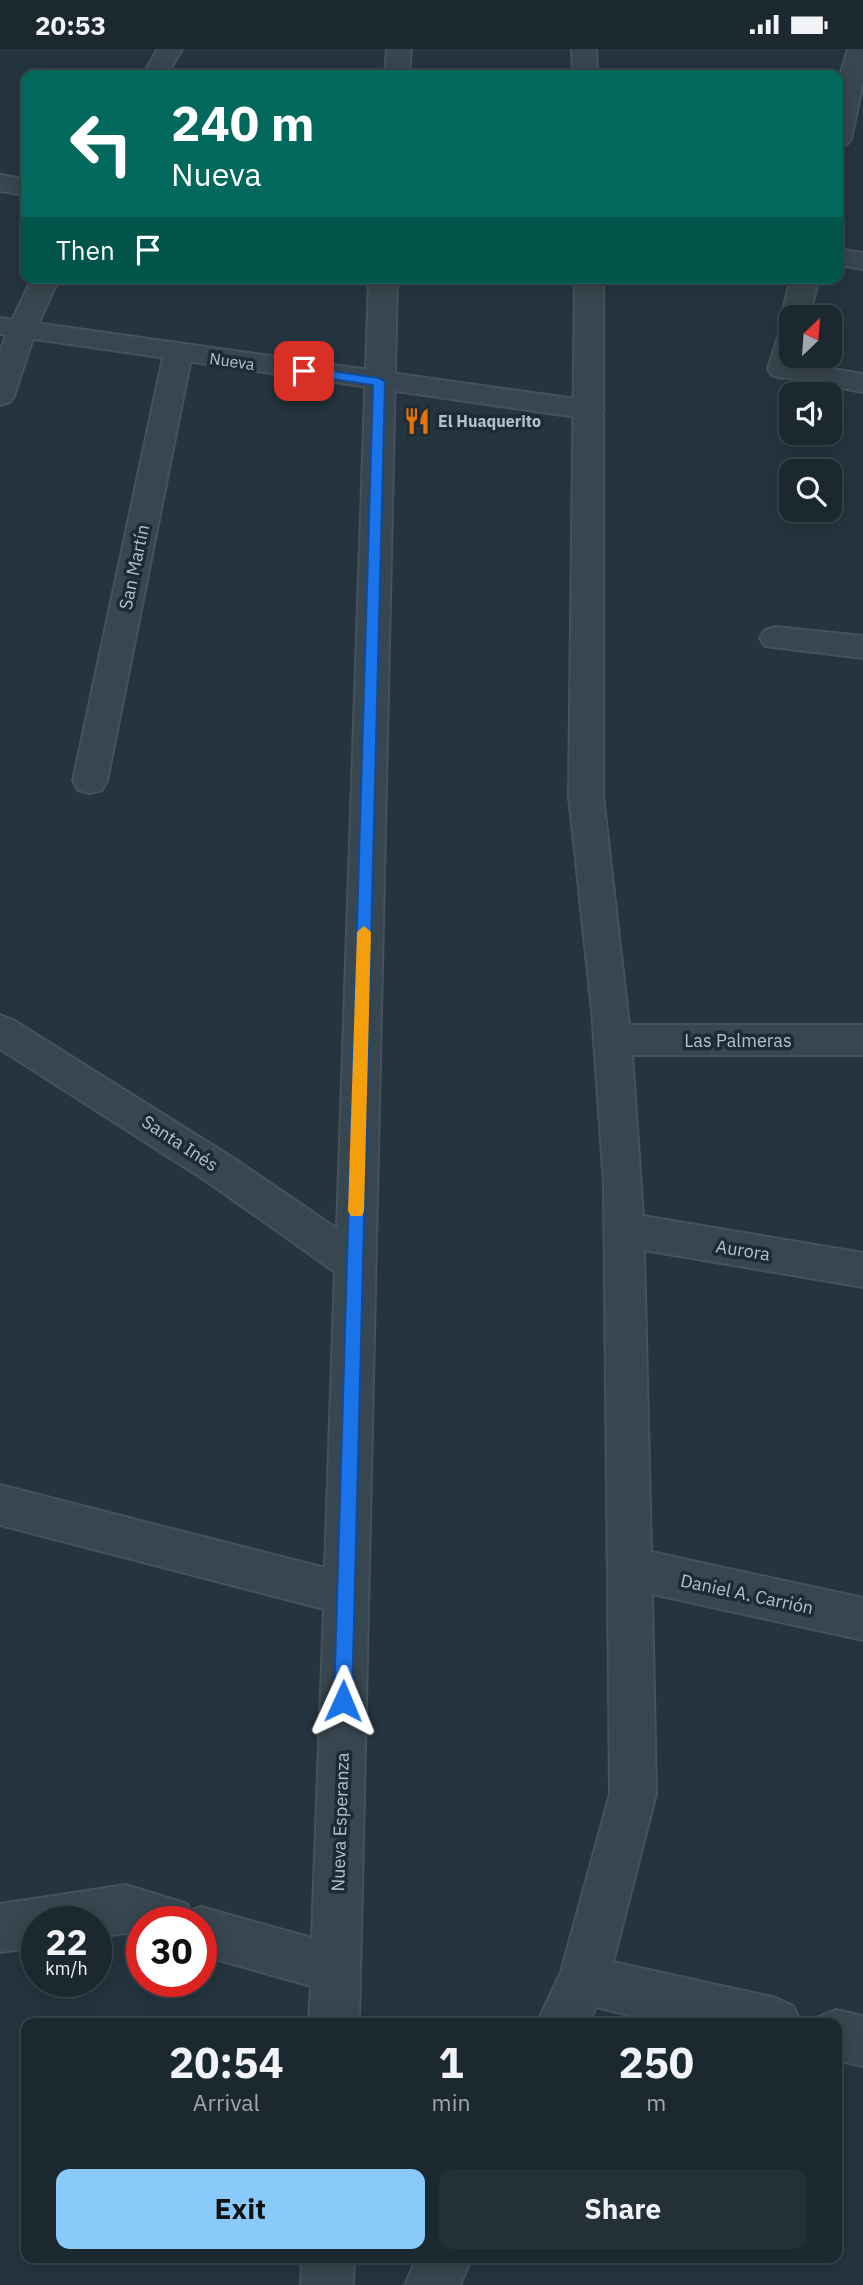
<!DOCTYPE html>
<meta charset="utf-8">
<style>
:root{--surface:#1b282f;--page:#243037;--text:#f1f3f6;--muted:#a0a6aa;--line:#39444b;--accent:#8acafa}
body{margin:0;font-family:"IBM Plex Sans",sans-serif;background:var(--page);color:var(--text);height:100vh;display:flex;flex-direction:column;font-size:26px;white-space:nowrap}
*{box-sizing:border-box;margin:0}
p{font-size:23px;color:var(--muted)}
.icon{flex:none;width:38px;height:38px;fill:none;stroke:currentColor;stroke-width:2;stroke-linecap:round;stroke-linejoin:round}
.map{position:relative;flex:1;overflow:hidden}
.side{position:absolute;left:21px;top:1969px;width:821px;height:245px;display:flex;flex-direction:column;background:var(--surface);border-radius:14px;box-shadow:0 4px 18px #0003,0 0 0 2px var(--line)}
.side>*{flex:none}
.hud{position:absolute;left:21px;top:21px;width:822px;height:214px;border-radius:14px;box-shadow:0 4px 18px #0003,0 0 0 2px var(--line);background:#00695c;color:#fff;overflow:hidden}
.needle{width:46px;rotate:25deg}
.fabs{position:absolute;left:779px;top:256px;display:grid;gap:14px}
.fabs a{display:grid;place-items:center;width:63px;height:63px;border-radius:14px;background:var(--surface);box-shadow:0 4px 18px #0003,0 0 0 2px var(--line);font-size:35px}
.speed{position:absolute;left:21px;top:1857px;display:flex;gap:14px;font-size:35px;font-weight:700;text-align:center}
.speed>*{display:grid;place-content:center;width:91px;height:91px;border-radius:50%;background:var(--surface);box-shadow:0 4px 18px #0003,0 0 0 2px var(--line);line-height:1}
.speed small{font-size:18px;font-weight:400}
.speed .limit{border:10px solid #d22;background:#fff;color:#111}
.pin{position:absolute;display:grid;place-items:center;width:60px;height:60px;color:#fff;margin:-30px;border-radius:14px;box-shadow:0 4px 10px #0006}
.me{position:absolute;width:77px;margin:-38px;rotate:1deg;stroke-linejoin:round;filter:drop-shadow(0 0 5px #0008)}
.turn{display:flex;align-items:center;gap:24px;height:147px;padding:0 35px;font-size:32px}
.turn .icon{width:91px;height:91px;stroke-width:2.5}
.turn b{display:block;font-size:49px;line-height:60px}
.then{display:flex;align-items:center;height:66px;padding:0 35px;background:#0003;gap:14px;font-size:26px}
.eta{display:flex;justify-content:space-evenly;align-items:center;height:119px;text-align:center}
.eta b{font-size:42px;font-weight:700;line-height:49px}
.button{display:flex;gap:14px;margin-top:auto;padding:14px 35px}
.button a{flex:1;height:80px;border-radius:14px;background:var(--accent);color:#111;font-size:28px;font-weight:700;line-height:80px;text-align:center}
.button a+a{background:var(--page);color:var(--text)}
.status{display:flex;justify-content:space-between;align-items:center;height:49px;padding:0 35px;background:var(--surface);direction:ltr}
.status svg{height:19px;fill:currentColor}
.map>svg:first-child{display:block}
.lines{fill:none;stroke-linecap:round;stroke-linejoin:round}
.minor-casing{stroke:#45525b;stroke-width:4}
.tertiary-casing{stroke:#45525b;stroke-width:4}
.minor{fill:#38464f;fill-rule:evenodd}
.tertiary{fill:#38464f;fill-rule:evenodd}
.route{fill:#1a73e8;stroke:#114b97;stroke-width:2}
.slow{fill:#f59e0b}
.labels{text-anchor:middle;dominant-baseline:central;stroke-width:7;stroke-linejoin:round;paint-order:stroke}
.far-street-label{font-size:16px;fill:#b5c1ca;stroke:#1d2b34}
.far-poi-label{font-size:16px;font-weight:bold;fill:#b5c1ca;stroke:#1d2b34;text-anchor:start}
.street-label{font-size:18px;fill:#b5c1ca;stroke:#1d2b34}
</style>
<div class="status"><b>20:53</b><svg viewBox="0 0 49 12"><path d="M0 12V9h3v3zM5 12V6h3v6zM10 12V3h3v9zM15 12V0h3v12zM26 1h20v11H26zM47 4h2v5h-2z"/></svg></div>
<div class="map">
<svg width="863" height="2236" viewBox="0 0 863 2236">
<rect width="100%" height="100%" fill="#24353f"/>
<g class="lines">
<defs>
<path id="minor" d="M 158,0 L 182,0 L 167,26 L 143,26 Z
M 387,0 L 411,0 L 409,26 L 385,26 Z
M 572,0 L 596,0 L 597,26 L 573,26 Z
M 848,0 L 863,0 L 863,33 L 851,90 L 847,95 L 838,98 L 838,33 Z
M 0,126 L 26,130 L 26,146 L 0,142 Z
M 838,200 L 863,204 L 863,220 L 838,216 Z
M 32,229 L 59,229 L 36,280 L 14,347 L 10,353 L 0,356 L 0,304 L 8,280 Z
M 369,229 L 397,229 L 359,1974 L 309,1974 L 311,1937 L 201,1906 L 201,1872 L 142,1872 L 142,1888 L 126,1884 L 96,1888 L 96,1872 L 37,1872 L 37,1898 L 0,1903 L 0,1855 L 126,1836 L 187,1855 L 190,1862 L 201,1858 L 312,1889 L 324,1560 L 0,1476 L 0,1436 L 325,1519 L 335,1223 L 208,1133 L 0,1000 L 0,966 L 13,971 L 236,1111 L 337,1180 Z
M 575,229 L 603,229 L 603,747 L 629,976 L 863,976 L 863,1006 L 632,1006 L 643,1167 L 863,1204 L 863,1238 L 644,1201 L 651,1503 L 863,1549 L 863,1591 L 652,1545 L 656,1745 L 613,1913 L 776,1949 L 793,1957 L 801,1974 L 661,1974 L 596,1958 L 588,1974 L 537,1974 L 561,1923 L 610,1745 L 604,1135 L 592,962 L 569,747 Z
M 791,229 L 819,229 L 809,268 L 791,268 L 791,275 L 785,274 L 781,268 Z
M 791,276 L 791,306 L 800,306 L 792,326 L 782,329 L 772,326 L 768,320 L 781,278 Z
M 178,295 L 188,298 L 192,304 L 107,732 L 102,741 L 90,744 L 78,741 L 73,732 L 164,304 L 168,298 Z
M 776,578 L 863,587 L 863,609 L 765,597 L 760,589 L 765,581 Z
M 836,1961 L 863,1967 L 863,2017 L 836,2011 L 836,1974 L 816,1974 L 818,1968 Z
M 302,2208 L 354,2208 L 353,2236 L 301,2236 Z
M 417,2208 L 472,2208 L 460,2236 L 405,2236 Z"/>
<path id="tertiary" d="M 0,269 L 590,352 L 600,355 L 604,361 L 600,367 L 590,370 L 0,285 Z
M 782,311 L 863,325 L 863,343 L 772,326 L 768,320 L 772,314 Z"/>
</defs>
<use href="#minor" class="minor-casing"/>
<use href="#tertiary" class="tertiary-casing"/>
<use href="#minor" class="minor"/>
<use href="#tertiary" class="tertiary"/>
</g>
<path class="route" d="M 304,318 L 379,329 L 385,333 L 352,1652 L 350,1659 L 343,1661 L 336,1659 L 334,1652 L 373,336 L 300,325 L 300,319 Z"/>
<path class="slow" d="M 364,877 L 371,883 L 364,1162 L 362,1167 L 351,1167 L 348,1162 L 357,883 Z"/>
<defs>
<symbol id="restaurant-bare" viewBox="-9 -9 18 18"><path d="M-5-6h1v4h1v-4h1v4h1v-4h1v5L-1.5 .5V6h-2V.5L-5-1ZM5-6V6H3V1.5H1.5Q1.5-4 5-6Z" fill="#e8710a" stroke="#1d2b34" stroke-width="2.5" paint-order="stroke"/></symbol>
</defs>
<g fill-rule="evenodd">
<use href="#restaurant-bare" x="398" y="353" width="38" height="38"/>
</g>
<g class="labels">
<g class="far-street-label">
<text transform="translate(232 312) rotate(8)">Nueva</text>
</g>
<g class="far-poi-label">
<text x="438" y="372">El Huaquerito</text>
</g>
<g class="street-label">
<text transform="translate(134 518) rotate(-78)">San Martín</text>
<text x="738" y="991">Las Palmeras</text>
<text transform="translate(180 1094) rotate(33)">Santa Inés</text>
<text transform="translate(743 1201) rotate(9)">Aurora</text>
<text transform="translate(747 1545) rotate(12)">Daniel A. Carrión</text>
<text transform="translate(340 1773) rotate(-88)">Nueva Esperanza</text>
</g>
</g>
</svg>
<div class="fabs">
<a><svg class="needle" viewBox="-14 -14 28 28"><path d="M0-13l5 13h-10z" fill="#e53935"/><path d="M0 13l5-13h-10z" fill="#a0a6aa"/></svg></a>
<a><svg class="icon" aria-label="sound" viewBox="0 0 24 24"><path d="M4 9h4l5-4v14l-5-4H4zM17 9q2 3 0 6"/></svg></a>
<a><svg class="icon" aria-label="search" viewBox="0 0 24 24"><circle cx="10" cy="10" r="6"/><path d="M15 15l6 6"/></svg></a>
</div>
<div class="speed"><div>22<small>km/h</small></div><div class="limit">30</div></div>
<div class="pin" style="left:304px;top:322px;background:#d93025"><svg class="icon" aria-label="arrive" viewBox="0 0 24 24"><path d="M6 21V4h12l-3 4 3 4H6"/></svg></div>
<svg class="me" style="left:343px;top:1652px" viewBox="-20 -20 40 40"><path d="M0-17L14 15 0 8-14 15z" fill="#1a73e8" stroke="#fff" stroke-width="4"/></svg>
<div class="hud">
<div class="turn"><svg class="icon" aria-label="left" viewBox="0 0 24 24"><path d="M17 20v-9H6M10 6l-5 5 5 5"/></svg><div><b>240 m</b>Nueva</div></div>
<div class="then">Then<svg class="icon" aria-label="arrive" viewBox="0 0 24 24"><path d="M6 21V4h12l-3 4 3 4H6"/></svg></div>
</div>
<section class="side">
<div class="eta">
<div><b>20:54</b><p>Arrival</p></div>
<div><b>1</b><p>min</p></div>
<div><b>250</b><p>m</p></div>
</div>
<div class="button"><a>Exit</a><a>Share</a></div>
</section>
</div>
